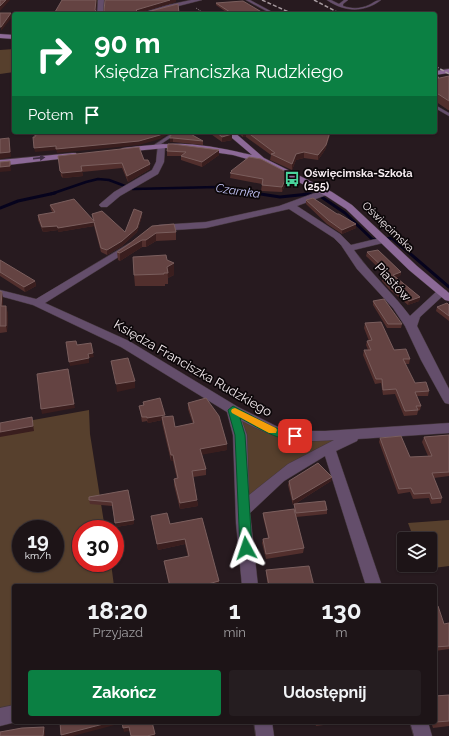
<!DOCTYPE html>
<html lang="pl">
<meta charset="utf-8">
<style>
:root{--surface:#1d1417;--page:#251d20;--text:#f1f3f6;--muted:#a09ea1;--line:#3b3336;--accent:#0b8043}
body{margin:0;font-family:Raleway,sans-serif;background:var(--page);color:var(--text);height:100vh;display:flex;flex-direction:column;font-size:15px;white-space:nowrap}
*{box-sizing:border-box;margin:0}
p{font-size:13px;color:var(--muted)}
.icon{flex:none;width:22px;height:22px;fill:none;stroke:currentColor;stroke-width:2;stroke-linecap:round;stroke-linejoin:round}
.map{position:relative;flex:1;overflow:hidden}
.drawer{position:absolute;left:12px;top:584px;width:425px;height:140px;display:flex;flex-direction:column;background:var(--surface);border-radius:4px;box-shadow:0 1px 3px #0004,0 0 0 1px var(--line)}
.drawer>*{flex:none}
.top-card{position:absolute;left:12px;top:12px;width:425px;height:122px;border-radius:4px;box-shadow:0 1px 3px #0004,0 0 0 1px var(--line);background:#0b8043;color:#fff;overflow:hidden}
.tools{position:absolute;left:397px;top:532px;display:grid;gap:8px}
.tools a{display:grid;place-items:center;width:40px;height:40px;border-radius:4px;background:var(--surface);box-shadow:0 1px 3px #0004,0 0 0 1px var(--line);font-size:20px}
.speed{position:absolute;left:12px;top:520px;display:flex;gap:8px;font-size:20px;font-weight:700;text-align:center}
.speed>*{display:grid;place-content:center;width:52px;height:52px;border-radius:50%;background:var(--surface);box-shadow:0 1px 3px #0004,0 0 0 1px var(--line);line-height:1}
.speed small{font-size:10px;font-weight:400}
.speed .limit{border:6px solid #d22;background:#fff;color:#111}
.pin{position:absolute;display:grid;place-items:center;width:34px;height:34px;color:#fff;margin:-17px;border-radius:8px;box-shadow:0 2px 6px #0006}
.me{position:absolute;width:44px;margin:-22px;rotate:355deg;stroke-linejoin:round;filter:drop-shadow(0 0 3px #0008)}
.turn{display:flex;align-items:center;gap:14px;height:84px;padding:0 16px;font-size:18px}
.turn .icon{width:52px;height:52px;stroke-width:2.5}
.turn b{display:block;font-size:28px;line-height:34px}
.then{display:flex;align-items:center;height:38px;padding:0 16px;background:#0003;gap:8px;font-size:15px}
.eta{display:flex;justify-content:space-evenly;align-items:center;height:68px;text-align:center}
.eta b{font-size:24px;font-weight:700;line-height:28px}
.button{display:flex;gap:8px;margin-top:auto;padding:8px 16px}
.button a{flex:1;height:46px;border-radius:4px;background:var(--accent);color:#fff;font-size:16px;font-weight:700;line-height:46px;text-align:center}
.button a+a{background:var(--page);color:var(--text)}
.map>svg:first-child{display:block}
.green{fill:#57402d;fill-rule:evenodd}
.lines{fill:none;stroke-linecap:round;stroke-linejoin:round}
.stream-far1{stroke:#06031d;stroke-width:2.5}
.stream{stroke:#06031d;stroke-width:3}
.lane-casing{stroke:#44373c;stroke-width:1}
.street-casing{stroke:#44373c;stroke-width:1}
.secondary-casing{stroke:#44373c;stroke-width:1}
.path{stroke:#796e72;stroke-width:1;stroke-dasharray:1.5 1;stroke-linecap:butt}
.lane{fill:#644e6b;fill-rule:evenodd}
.street{fill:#644e6b;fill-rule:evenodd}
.secondary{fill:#8c6997;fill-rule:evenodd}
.rail{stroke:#a69a9f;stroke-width:1.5;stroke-dasharray:4 2;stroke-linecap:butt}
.wall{fill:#522f2d}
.shaded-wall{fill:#3a1e1e}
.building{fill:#644342;stroke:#7a5e5d}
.oneway{fill:#3f2e42}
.route{fill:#0b8043;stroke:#07532c}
.slow{fill:#f59e0b}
.labels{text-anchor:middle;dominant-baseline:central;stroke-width:3.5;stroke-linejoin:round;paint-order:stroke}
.far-poi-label{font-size:11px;font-weight:bold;fill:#f5ebef;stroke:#0c0709;text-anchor:start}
.far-street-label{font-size:11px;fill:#f5ebef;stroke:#0c0709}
.far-water-label{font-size:12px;font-style:italic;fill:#c2c3f5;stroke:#0c0709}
.street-label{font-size:13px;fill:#f5ebef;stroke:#0c0709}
</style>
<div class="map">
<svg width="449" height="736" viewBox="0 0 449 736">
<rect width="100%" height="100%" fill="#271a1f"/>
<path class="green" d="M 14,49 L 14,72 L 0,74 L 0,50 Z
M 89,410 L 90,434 L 105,529 L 81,529 L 81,563 L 111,563 L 114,586 L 14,586 L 14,714 L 0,717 L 0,426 ZM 21,529 L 55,529 L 55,563 L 21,563 Z
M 233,410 L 282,434 L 361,435 L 306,461 L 243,511 Z
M 449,520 L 449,566 L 426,569 L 424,565 L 430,565 L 430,539 L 414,539 L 408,523 Z"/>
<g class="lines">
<path class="stream-far1" d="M 51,194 L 86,182 L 98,179 L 109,180 L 133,189 L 217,187 L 259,194
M 304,194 L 314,194"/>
<path class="stream" d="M 254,193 L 280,197 L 309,194 L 320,196 L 345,213 L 373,240 L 376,239
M 0,208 L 18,201 L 55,193
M 383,239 L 392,238 L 449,287"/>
<defs>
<path id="lane" d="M 246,0 L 250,0 L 276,14 L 272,14 Z
M 327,0 L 331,0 L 339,4 L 344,0 L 348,0 L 343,4 L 343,6 C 352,9 360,9 369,5 C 373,3 376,0 381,0 C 364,13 344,12 327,0 Z
M 435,105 L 449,113 L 449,116 L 435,108 Z
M 174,132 L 179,132 L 155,148 L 151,147 Z"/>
<path id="street" d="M 98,0 L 104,0 L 103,14 L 97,14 Z
M 191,0 L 202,0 L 147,14 L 138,14 L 168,5 Z
M 158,144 L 164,144 L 165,146 L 164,162 L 158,174 L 120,196 L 107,207 L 101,207 L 99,205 L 101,203 L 114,192 L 152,170 L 156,162 Z
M 326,189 L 329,190 L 330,192 L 329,194 L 297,206 L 340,234 L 351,245 L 384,237 L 387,238 L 389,240 L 387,242 L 354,250 C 371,274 393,293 410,316 L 438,290 L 446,290 L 447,292 L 420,317 L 417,326 L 449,389 L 449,404 L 445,403 L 443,400 L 421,360 L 405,326 L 393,308 L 357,269 L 341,245 L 334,238 L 289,209 L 206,228 L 159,231 L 154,228 L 159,225 L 206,222 L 279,206 Z
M 130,243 L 135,246 L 133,248 L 45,303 L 129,341 L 238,407 L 284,430 L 295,431 L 325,431 L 449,423 L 449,433 L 358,439 L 357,441 L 336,451 L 382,586 L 366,586 L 325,456 L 284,481 L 250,513 L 258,586 L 242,586 L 236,523 L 233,435 L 227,412 L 121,347 L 33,305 L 0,296 L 0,290 L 36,299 ZM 242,421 C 278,440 293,443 334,440 L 288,464 L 249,495 L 247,435 Z
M 14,705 L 14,722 L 16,722 L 0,726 L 0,708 Z
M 254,722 L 272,722 L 274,736 L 256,736 Z
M 410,722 L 428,722 L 432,736 L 414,736 Z"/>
<path id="secondary" d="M 0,34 L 14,35 L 14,39 L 0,38 Z
M 449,69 L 449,73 L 435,75 L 435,71 Z
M 225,132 L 234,132 L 264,158 L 332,192 L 352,205 L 417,266 L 449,293 L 449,301 L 445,300 L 409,270 L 346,209 L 326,196 L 261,163 L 233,155 L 186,148 L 166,148 L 123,152 L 119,150 L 123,148 C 143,146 164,143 185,144 C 207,145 230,150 252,155 Z
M 73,153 L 76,153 L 77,155 L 76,157 L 0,166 L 0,160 Z"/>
</defs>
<use href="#lane" class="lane-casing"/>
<use href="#street" class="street-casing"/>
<use href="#secondary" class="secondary-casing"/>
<path class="path" d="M 196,8 L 205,14"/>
<use href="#lane" class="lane"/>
<use href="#street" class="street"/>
<use href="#secondary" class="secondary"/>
<path class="rail" d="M 262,0 L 293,14
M 314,0 L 341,14
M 435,66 L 449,74
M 435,76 L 449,83"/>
</g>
<path class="wall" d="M 176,2 L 141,12 L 147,12 L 178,4 L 179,14 L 103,14 L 103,12 L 104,11 Z
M 216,3 L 265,14 L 229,14 L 216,5 Z
M 449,76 L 449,110 L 448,110 L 435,101 L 435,79 Z
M 175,132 L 203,141 L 203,145 L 173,142 L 170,142 Z
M 208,132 L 229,132 L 232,134 L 232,140 L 222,142 Z
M 236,132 L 331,132 L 325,150 L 318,160 L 304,158 L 296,160 L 292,170 L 270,160 L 271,155 L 246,137 L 243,137 Z
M 168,144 L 219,155 L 202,167 L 181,160 L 181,156 L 167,156 L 167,151 Z
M 58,156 L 144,160 L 150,169 L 128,182 L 122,168 L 82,172 L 83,176 L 63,178 L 61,176 Z
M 231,171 L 288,173 L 288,178 L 282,192 L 261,191 L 262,184 L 230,178 Z
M 306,200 L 356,228 L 342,234 L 327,224 L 306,204 Z
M 50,205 L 93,220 L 92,214 L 125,232 L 142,212 L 142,216 L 137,232 L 122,246 L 107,255 L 101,252 L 94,226 L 58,232 L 58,230 L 43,232 L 38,220 L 38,215 L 53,213 L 51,210 Z
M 152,226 L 176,232 L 176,240 L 156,241 L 146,247 L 142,247 L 120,261 L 118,260 L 117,252 L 129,244 Z
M 367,252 L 401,272 L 400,276 L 396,277 L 420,297 L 419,301 L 408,305 L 389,289 L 382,281 L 382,277 L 387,276 L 366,256 Z
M 0,260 L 35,281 L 36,286 L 25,292 L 0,276 Z
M 167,260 L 174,275 L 168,278 L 168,284 L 165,284 L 165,286 L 135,286 L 134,275 Z
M 0,291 L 3,298 L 3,306 L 8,313 L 7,332 L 0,333 Z
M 373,301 L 402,324 L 401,328 L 387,328 L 373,305 Z
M 449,305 L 449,321 L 436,311 L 437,307 Z
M 365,323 L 394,350 L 410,359 L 409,364 L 405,364 L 415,383 L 429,391 L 428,396 L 417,396 L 421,406 L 420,410 L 418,411 L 417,415 L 404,416 L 395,394 L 383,395 L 381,383 L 375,384 L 363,355 L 364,350 L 368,350 L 366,345 L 367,341 L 369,341 L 364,328 Z
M 143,402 L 165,417 L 175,427 L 193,424 L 188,409 L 188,403 L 227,450 L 202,454 L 206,469 L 206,475 L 193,477 L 198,506 L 180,509 L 174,485 L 174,479 L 177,479 L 173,461 L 171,461 L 162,423 L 162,420 L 148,423 L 147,421 L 142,422 L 139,406 L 143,406 Z
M 449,435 L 449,476 L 434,478 L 442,498 L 441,503 L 431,504 L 429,498 L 413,499 L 410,492 L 398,494 L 379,442 L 380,438 L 410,457 L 428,456 L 422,442 L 424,437 Z
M 332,477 L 331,481 L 295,504 L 327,510 L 327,514 L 296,517 L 304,548 L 303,553 L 266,559 L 262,543 L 263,539 L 268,538 L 263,517 L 263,513 L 294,509 L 294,504 L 293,505 L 288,485 L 289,481 Z
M 128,490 L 134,524 L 116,527 L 112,506 L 90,504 L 89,500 Z
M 151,516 L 170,524 L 202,518 L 219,586 L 169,586 L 164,561 L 188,557 L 185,544 L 158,550 L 152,521 Z
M 266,570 L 314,586 L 268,586 L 266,574 Z
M 435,607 L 444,624 L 449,624 L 449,649 L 435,651 Z
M 449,695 L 449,726 L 433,728 L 431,722 L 435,722 L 435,696 Z
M 315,722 L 347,722 L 316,726 Z"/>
<path class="shaded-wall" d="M 6,0 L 10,0 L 0,11 L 0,6 Z
M 96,0 L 97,0 L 96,13 L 103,12 L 103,14 L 82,14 L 95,10 Z
M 170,0 L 176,0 L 176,2 L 137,13 L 136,10 Z
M 11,13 L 12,17 L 1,31 L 1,27 Z
M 165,132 L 171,132 L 160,139 L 139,145 L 57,153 L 56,149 Z
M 243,132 L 246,132 L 246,137 L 243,137 Z
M 330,132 L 331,132 L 325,150 L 318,160 L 318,155 Z
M 232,134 L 232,140 L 222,142 L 222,137 Z
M 9,138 L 10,144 L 11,157 L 0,159 L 0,153 Z
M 170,138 L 173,138 L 173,142 L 170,142 Z
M 56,146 L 57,150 L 35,152 L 34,148 Z
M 219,150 L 219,155 L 202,167 L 202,162 Z
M 304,152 L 304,158 L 296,160 L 292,170 L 292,164 L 296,154 Z
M 10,161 L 11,171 L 0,172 L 0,167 Z
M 150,164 L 150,169 L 128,182 L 127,176 Z
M 82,171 L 83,176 L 63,178 L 62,173 Z
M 288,173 L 288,178 L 282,192 L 282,187 Z
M 142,212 L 142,216 L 137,232 L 122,246 L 107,255 L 107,250 L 122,241 Z
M 94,222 L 94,226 L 58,232 L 58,228 Z
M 356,224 L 356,228 L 342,234 L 342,230 Z
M 57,226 L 58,230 L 43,232 L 42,227 Z
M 156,233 L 156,241 L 146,247 L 146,240 Z
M 142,240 L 142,247 L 120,261 L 120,253 Z
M 174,263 L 174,275 L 168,278 L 167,267 Z
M 401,272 L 400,276 L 392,279 L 393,275 Z
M 35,281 L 36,286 L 25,292 L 24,287 Z
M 2,292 L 3,298 L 3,313 L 1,306 Z
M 420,297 L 419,301 L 408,305 L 409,301 Z
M 6,306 L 8,313 L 7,332 L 6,326 Z
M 93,353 L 94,357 L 89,358 L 88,354 Z
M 89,358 L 89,363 L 70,366 L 69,362 Z
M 69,373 L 75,408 L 42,414 L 41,409 Z
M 135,381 L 135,388 L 117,392 L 116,384 Z
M 165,415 L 166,419 L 162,417 L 162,420 L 148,423 L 147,418 Z
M 32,417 L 34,431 L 0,437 L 0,432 Z
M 227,444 L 227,450 L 201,455 L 200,449 Z
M 171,455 L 173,455 L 173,461 L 171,461 Z
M 332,477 L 331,481 L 293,505 L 293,500 Z
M 197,500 L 198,506 L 180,509 L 180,503 Z
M 134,520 L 134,524 L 116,527 L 115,523 Z
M 185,539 L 185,544 L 158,550 L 157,544 Z
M 219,581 L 219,586 L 208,586 L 208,584 Z
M 111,722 L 122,722 L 122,723 L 73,736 L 62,736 L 61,735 Z
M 44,727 L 45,732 L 45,736 L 43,736 Z
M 129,727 L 130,731 L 124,732 L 123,728 Z
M 155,734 L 155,736 L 147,736 Z"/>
<path class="building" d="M 0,0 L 6,0 L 0,6 Z
M 62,0 L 96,0 L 95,10 L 97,12 L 103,12 L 82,14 L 53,14 L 53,12 L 55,12 Z
M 105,0 L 170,0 L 136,10 L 138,12 L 147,12 L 178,4 L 179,13 L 164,14 L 109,14 L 109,12 L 103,12 L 104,11 Z
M 243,1 L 265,14 L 233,14 L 216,3 Z
M 0,13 L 11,13 L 1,27 L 0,27 Z
M 449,76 L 449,101 L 435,92 L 435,79 Z
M 54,132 L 56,134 L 93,133 L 93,132 L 108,132 L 108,133 L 110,132 L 165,132 L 160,135 L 139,141 L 56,149 L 56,146 L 34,148 L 33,137 L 35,137 L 35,135 Z
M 175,132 L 187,132 L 203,141 L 173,138 L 170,138 L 170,136 Z
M 216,132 L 229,132 L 232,134 L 222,137 Z
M 247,132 L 330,132 L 326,145 L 318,155 L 304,152 L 296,154 L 292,164 L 271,154 L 275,153 Z
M 9,138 L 10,152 L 0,153 L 0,139 Z
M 168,144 L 173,144 L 219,150 L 202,162 L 181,156 L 186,152 L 167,151 Z
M 139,147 L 144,160 L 148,160 L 150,164 L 127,176 L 122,163 L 81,166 L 82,171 L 62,173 L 60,171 L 58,156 Z
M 249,157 L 261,159 L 288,173 L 282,187 L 262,185 L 263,179 L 230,173 L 232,171 L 231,171 Z
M 10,161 L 10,166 L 0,167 L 0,162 Z
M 313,198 L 337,214 L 339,214 L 356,224 L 342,230 L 328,220 L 306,200 Z
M 74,199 L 94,221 L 92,214 L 102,211 L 125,232 L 134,209 L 142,212 L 137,228 L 122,241 L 107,250 L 101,248 L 94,222 L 58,228 L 57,226 L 42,227 L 38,215 L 55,212 L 50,205 Z
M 174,224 L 176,232 L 156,233 L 146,240 L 142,240 L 120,253 L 117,252 L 129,244 L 152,226 Z
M 378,250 L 401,272 L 393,275 L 420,297 L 409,301 L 390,285 L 382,277 L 391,275 L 367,252 Z
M 166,255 L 167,260 L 174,263 L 167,267 L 168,273 L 164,273 L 164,274 L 134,275 L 133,257 Z
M 0,260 L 35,281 L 24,287 L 0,272 Z
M 0,291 L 2,292 L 1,306 L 6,306 L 6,326 L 0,326 Z
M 384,299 L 402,324 L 388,324 L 373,301 Z
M 447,303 L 449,305 L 449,316 L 437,307 Z
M 381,322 L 394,350 L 406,349 L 410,359 L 403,359 L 415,383 L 426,382 L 429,391 L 415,392 L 421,406 L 416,406 L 418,410 L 405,411 L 396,389 L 383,390 L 382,379 L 376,379 L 364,350 L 371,350 L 367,341 L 372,340 L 365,323 Z
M 76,341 L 77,345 L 91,343 L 93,353 L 88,354 L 89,358 L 69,362 L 66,342 Z
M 128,358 L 135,381 L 116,384 L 111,361 Z
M 68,369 L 74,404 L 41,409 L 37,374 Z
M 160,398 L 165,415 L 147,418 L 147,417 L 142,417 L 139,406 L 144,405 L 143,402 Z
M 206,398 L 219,416 L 227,444 L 200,449 L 206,469 L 192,471 L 197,500 L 180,503 L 174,479 L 178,478 L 173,455 L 171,455 L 162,417 L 173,416 L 175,427 L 194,423 L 188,403 Z
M 32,417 L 33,426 L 0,432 L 0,423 Z
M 449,435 L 449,472 L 432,473 L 442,498 L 432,499 L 430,493 L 414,494 L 411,488 L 399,489 L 380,438 L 401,436 L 410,457 L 432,456 L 424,437 Z
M 318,463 L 332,477 L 293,500 L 289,481 Z
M 128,490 L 134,520 L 115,523 L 112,502 L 89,500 L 89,497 Z
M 325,501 L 327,510 L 296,513 L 294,504 Z
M 294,509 L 304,548 L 266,554 L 263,539 L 269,538 L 263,513 Z
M 167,513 L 170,524 L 202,518 L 219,581 L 208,584 L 209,586 L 170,586 L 164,561 L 189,556 L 185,539 L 157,544 L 151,516 Z
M 309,566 L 314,586 L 269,586 L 266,570 Z
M 438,606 L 444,624 L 449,623 L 449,646 L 435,647 L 435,607 Z
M 449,695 L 449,721 L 436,722 L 435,720 L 435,696 Z
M 60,722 L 111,722 L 61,735 Z
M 122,722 L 152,722 L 155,734 L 147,736 L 131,736 L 129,727 L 123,728 Z
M 44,727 L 43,736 L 0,736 L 0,732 L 22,728 Z"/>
<defs><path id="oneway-solid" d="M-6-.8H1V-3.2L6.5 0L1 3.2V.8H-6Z"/></defs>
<use class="oneway" href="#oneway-solid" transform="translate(39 158) rotate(-6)"/>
<path class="route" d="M 233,406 L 273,427 L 298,434 L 300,436 L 298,439 C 282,444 254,425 240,418 L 245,435 L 252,548 L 250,552 L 246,553 L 242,552 L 240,548 L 235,435 L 228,410 Z"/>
<path class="slow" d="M 235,408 L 276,428 L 277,430 L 276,433 L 269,433 L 232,413 L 231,411 L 232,409 Z"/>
<defs>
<symbol id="bus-bare" viewBox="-9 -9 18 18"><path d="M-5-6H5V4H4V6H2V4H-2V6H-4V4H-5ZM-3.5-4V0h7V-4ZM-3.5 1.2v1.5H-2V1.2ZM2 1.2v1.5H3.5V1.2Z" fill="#49d49c" stroke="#0c0709" stroke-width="2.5" paint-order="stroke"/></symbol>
</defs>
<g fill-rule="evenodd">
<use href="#bus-bare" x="281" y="168" width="22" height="22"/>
</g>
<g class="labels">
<g class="far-poi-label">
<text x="304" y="173">Oświęcimska-Szkoła<tspan x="304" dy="13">(255)</tspan></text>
</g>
<g class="far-street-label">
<text transform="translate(388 227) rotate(44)">Oświęcimska</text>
</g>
<g class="far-water-label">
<text transform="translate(238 191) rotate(8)">Czarnka</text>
</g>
<g class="street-label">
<text transform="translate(393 282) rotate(48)">Piastów</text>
<text transform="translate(193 368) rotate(30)">Księdza Franciszka Rudzkiego</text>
</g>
</g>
</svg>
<div class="tools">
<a><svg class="icon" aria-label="layers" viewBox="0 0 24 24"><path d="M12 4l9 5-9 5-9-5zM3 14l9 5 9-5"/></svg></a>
</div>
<div class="speed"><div>19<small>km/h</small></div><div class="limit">30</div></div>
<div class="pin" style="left:295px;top:436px;background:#d93025"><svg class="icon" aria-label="arrive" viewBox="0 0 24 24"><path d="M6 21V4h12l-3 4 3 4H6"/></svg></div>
<svg class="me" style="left:246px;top:548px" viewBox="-20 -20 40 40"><path d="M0-17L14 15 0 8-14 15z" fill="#0b8043" stroke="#fff" stroke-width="4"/></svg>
<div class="top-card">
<div class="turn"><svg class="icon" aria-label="right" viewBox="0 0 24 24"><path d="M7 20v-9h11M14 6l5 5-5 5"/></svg><div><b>90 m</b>Księdza Franciszka Rudzkiego</div></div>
<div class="then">Potem<svg class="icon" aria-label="arrive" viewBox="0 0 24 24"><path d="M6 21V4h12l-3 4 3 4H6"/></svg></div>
</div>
<section class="drawer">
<div class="eta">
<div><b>18:20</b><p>Przyjazd</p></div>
<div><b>1</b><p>min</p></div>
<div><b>130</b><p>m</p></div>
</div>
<div class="button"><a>Zakończ</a><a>Udostępnij</a></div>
</section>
</div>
